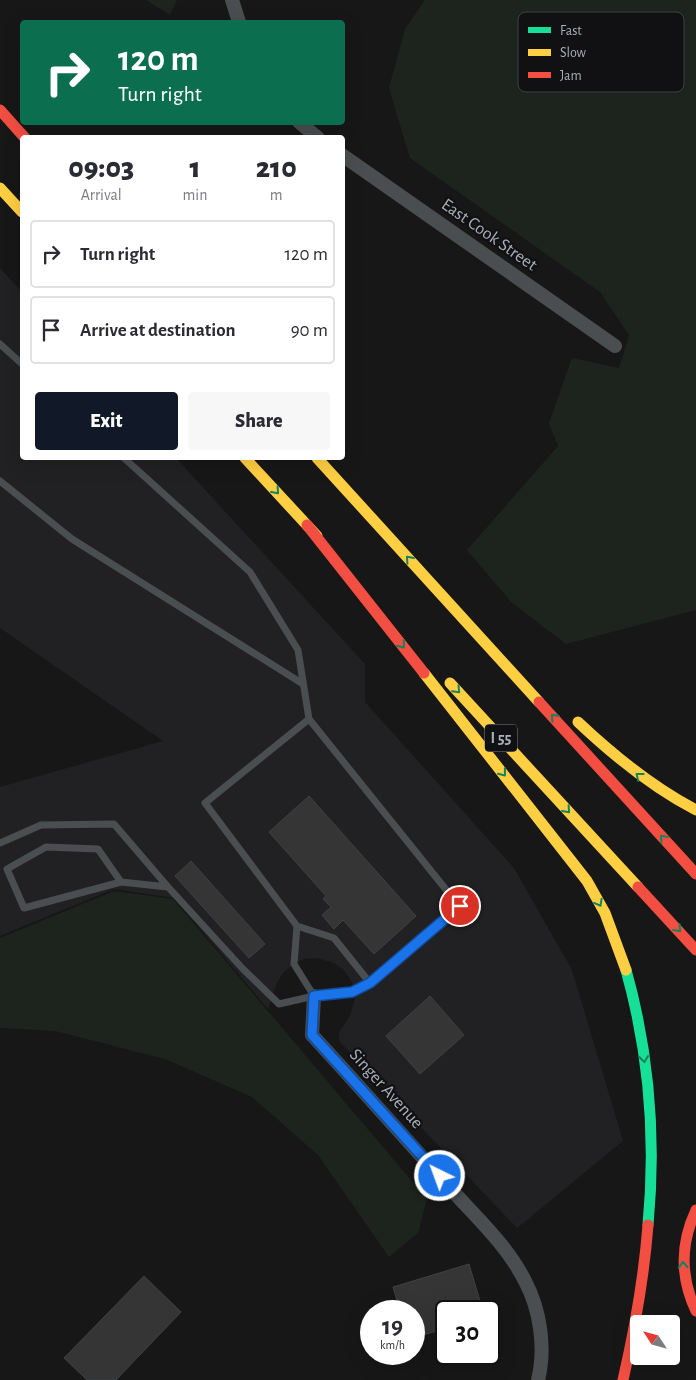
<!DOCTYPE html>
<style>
:root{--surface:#fff;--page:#f7f7f7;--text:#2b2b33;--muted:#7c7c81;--line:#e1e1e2;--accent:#111827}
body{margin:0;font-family:"Alegreya Sans",sans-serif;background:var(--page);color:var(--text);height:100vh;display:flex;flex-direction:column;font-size:19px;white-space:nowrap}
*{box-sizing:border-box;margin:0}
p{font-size:16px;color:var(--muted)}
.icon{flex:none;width:28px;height:28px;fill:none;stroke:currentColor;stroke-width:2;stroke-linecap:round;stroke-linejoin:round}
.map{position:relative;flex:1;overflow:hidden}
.sheet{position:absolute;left:20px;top:135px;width:325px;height:325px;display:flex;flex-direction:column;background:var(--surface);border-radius:5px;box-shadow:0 5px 20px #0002}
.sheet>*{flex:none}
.guide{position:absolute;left:20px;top:20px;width:325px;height:105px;border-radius:5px;box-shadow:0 5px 20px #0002;background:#0b6e4f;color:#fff;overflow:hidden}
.needle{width:32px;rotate:306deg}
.fabs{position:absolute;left:630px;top:1315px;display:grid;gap:10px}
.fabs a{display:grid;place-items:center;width:50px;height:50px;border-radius:5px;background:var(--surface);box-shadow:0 5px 20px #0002;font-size:25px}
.speed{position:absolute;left:360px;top:1300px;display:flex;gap:10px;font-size:25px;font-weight:700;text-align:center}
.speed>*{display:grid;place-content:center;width:65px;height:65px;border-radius:50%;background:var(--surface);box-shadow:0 5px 20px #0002;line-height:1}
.speed small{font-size:12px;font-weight:400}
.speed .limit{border:2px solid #111;border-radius:8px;background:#fff;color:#111}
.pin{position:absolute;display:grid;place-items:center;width:42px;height:42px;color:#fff;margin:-21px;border:2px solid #fff;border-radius:50%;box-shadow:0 1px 5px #0007}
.me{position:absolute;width:55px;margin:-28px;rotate:318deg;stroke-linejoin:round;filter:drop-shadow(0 0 4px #0008)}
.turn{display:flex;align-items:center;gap:18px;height:105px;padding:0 15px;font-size:22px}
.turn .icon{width:65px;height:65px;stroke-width:2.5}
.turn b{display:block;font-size:35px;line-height:42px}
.eta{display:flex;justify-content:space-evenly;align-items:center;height:85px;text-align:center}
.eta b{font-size:30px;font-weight:800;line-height:35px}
.primary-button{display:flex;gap:10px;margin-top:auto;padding:10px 15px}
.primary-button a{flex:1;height:58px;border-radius:5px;background:var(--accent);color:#fff;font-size:20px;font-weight:800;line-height:58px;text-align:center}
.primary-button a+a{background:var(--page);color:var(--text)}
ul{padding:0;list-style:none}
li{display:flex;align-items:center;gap:15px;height:68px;margin:0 10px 8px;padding:0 5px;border:2px solid var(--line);border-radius:5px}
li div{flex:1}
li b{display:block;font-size:19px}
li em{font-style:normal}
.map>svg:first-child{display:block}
.built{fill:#212123}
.green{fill:#1d241d}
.building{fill:#353536;stroke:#3f4143}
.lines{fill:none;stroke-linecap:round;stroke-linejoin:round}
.lane{stroke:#4b4e50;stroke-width:7}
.street{stroke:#4b4e50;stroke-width:14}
.fast{stroke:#16e098;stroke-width:11}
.slow{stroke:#ffcf43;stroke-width:11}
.jam{stroke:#f24e42;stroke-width:11}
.oneway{stroke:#14835c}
.route-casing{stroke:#114b97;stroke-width:12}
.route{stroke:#1a73e8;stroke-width:9}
.labels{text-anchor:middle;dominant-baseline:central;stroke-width:4.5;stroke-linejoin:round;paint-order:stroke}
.shield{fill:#111113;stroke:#7a8086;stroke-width:1}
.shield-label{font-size:16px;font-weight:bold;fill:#a7b0b8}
.street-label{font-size:18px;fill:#a7b0b8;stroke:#111113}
.key{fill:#111113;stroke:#3e4145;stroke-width:1}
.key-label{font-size:14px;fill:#a7b0b8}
</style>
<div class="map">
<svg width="696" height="1380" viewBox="0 0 696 1380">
<rect width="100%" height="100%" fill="#171717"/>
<path class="built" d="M 0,268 L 22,292 L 22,458 L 176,458 L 365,664 L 365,702 L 514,868 L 572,970 L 623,1141 L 517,1228 L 339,1041 L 339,1032 L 350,1016 L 355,998 L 354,988 L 350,979 L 343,969 L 334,963 L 317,958 L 304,959 L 295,963 L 283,973 L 277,983 L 268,1009 L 174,898 L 114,889 L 0,936 L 0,787 L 163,741 L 0,628 Z"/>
<path class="green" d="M 146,0 L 177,0 L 170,15 Z
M 425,0 L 696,0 L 696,610 L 566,644 L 511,602 L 467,550 L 558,446 L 549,423 L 572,358 L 619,368 L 629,335 L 600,292 L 410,158 L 389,88 L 405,29 Z
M 114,891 L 173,899 L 427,1199 L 418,1233 L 389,1257 L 318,1155 L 252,1097 L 165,1059 L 55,1031 L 0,1028 L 0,938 Z"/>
<path class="building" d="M 309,796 L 416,916 L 374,954 L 343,920 L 334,929 L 322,915 L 331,907 L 323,899 L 326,896 L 269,832 Z
M 191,861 L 265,944 L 249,958 L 175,876 Z
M 430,996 L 464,1035 L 420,1074 L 386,1036 Z
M 469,1264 L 483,1311 L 446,1311 L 446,1328 L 414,1338 L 414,1311 L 400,1311 L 393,1287 Z
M 144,1276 L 181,1312 L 116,1380 L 87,1380 L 64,1358 Z"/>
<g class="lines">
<path class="lane" d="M 0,344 L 22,364
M 124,458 L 250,572 L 298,650 L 309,719
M 0,481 L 72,539 L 303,684
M 0,843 L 41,825 L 114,824 L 168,887
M 121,882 L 98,849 L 46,847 L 7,869 L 24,908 L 121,882 L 168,887 L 243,969 L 279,1004 L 314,996 L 353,992 L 370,983 L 460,907 L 309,719 L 205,803 L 297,926 L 294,964 L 314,996
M 297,926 L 334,938 L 370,983"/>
<path class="street" d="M 232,0 L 239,22
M 299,122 L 318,138
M 342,155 L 615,346
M 314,996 L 312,1035 C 358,1085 403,1136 449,1187 C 475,1216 507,1245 525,1281 C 540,1309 546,1348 538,1380"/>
<path class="fast" d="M 626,970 C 649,1052 656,1140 648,1225"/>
<path class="slow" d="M 0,188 L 22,212
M 245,458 L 317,536
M 317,458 L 539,702
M 424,673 L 587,881 L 605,913 L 626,970
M 450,683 L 638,887
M 578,722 C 614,756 652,787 696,810"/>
<path class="jam" d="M 0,110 L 25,138
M 307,525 L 424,673
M 539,702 L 696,874
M 638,887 L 696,950
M 696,1210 C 680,1244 680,1277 696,1311
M 623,1380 C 635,1328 644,1277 648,1225"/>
</g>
<defs><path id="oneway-chevron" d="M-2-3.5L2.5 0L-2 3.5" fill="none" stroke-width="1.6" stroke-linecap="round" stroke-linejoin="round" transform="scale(1.25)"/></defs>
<g class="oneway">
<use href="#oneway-chevron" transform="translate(276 491) rotate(48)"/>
<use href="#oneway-chevron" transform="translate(409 559) rotate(-132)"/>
<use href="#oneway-chevron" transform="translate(402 645) rotate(52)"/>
<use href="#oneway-chevron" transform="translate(457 690) rotate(47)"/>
<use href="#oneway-chevron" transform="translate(554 717) rotate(-132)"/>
<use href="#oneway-chevron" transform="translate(503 773) rotate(52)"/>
<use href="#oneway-chevron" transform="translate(639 776) rotate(-142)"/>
<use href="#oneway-chevron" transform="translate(567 810) rotate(48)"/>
<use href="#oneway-chevron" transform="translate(663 838) rotate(-132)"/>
<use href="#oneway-chevron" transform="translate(599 903) rotate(61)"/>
<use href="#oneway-chevron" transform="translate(678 929) rotate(48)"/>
<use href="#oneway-chevron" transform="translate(644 1059) rotate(83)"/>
<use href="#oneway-chevron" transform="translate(683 1265) rotate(-93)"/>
</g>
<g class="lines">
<defs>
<path id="route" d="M 440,1176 L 312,1035 L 314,996 L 352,992 L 370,983 L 460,906"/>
</defs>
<use href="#route" class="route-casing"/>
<use href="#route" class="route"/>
</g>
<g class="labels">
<rect class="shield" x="485" y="724.5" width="32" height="27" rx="4"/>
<g class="shield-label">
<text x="501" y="738">I 55</text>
</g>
<g class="street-label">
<text transform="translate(489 235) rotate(35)">East Cook Street</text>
<text transform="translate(386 1089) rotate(48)">Singer Avenue</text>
</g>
</g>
<rect x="518" y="12" width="166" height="80" rx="8" class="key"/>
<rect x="528" y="27" width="23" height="6" fill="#16e098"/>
<rect x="528" y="49" width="23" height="7" fill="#ffcf43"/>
<rect x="528" y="72" width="23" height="6" fill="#f24e42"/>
<g class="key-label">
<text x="560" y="35">Fast</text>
<text x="560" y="57">Slow</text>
<text x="560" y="80">Jam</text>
</g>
</svg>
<div class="fabs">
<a><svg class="needle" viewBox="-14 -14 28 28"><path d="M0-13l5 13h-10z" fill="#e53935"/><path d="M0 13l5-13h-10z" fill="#7c7c81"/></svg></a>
</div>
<div class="speed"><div>19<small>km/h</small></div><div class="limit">30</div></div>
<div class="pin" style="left:460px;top:906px;background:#d93025"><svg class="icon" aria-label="arrive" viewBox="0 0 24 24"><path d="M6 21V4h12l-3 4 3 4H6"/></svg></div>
<svg class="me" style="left:440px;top:1176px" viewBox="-20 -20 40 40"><circle r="17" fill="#1a73e8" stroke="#fff" stroke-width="3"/><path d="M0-11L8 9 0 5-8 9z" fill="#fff"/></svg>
<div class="guide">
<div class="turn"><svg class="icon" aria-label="right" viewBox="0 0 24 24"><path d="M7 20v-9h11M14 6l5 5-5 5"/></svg><div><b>120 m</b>Turn right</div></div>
</div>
<section class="sheet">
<div class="eta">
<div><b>09:03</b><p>Arrival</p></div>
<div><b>1</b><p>min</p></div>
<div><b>210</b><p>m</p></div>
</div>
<ul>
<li><svg class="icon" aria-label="right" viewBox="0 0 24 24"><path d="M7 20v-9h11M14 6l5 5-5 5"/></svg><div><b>Turn right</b></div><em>120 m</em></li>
<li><svg class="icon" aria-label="arrive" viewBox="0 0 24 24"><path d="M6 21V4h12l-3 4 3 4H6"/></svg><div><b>Arrive at destination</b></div><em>90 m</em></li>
</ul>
<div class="primary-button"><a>Exit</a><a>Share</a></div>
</section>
</div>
